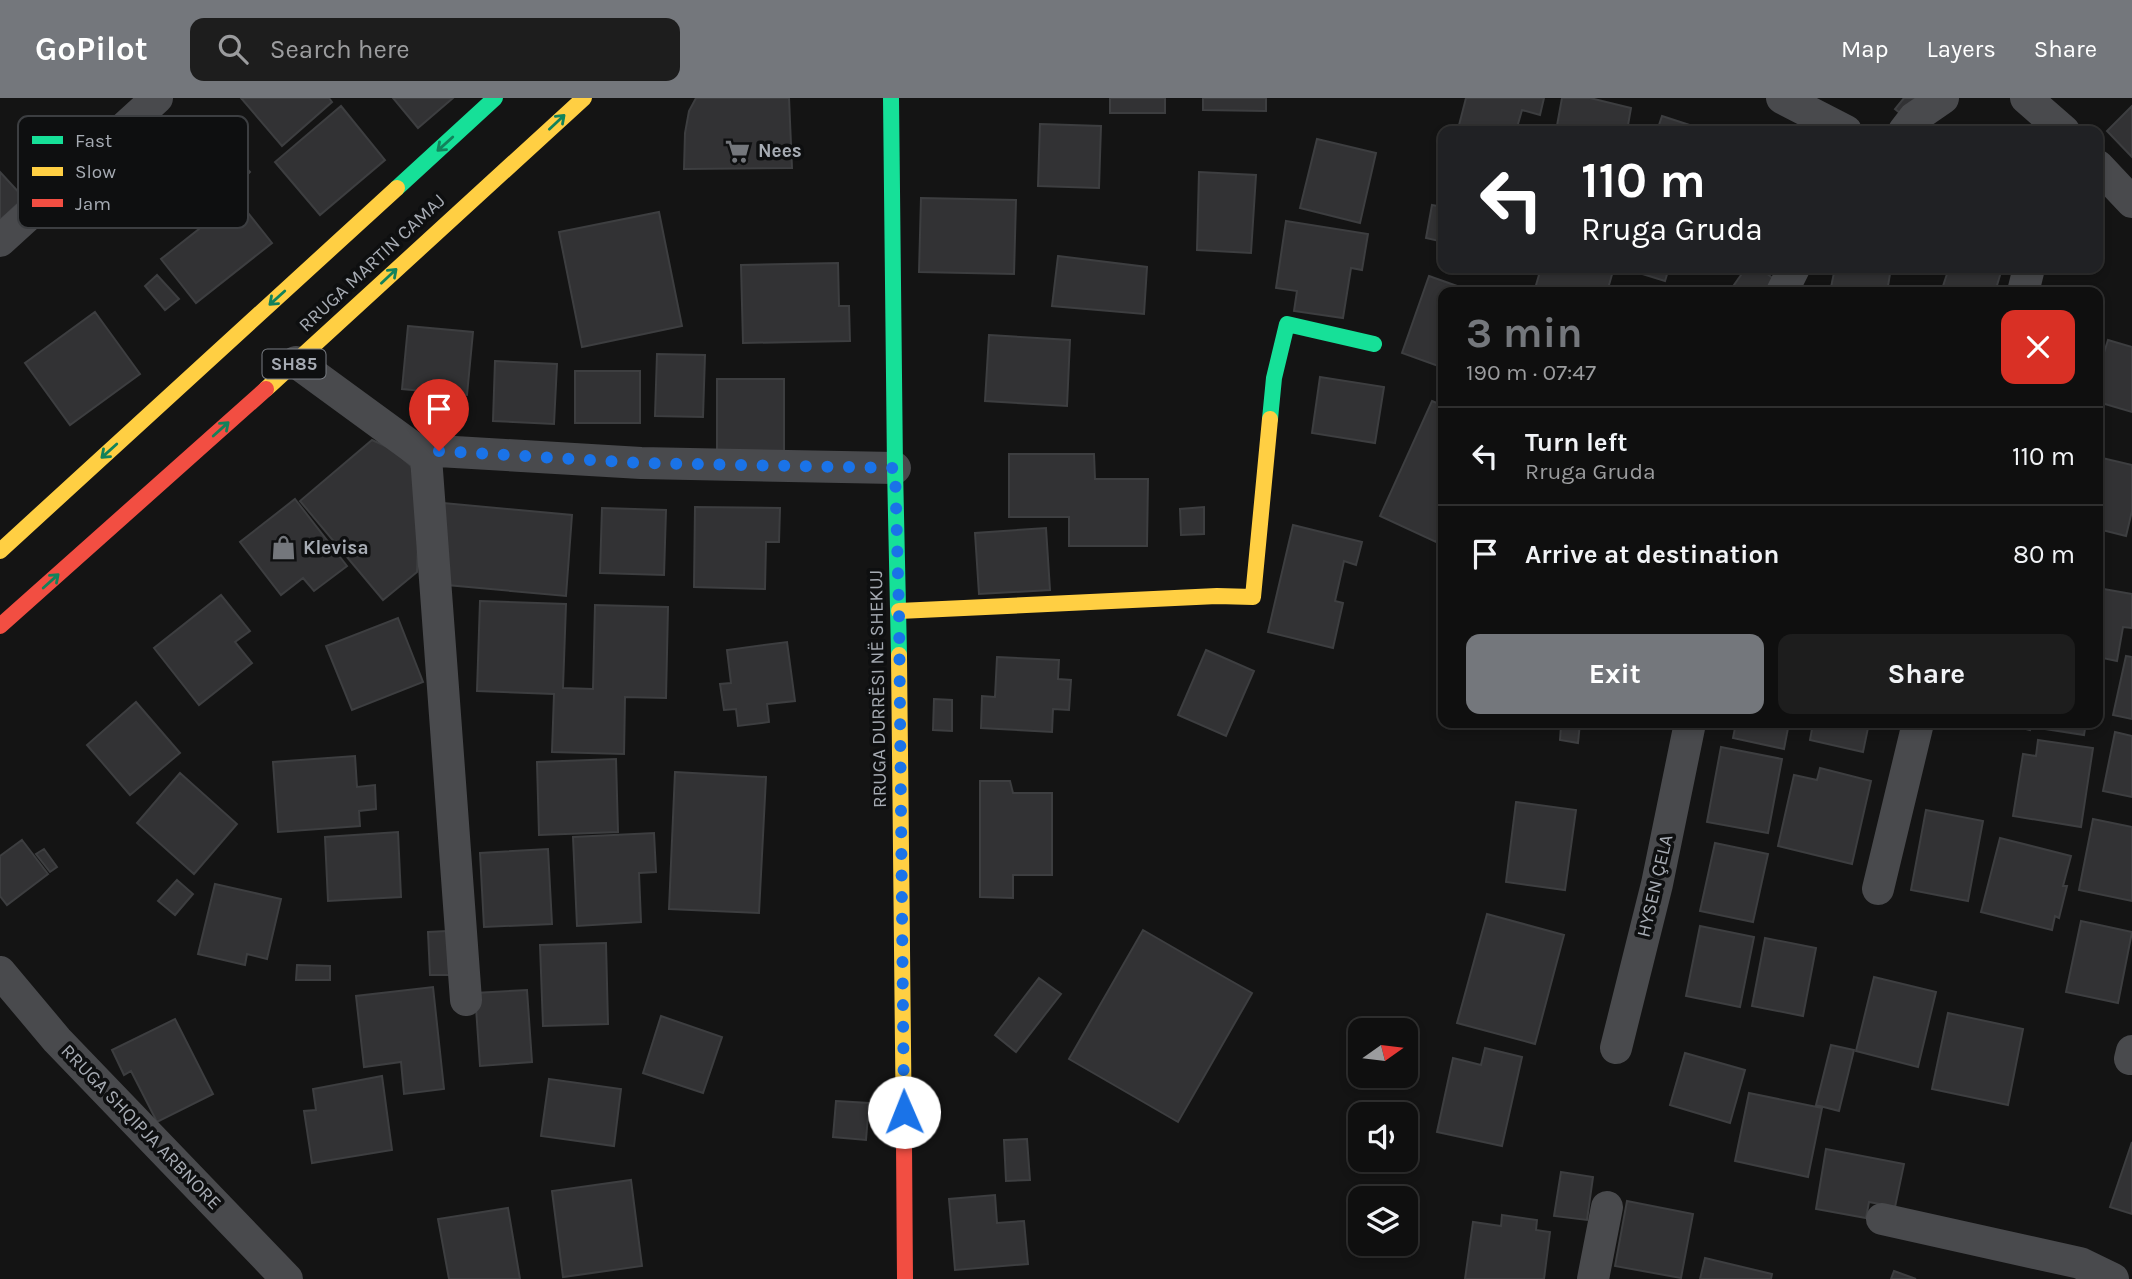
<!DOCTYPE html>
<meta charset="utf-8">
<style>
:root{--surface:#0f0f0f;--page:#1d1d1d;--text:#f1f3f6;--muted:#9b9c9e;--line:#2f2f2f;--accent:#74777c}
body{margin:0;font-family:Karla,sans-serif;background:var(--page);color:var(--text);height:100vh;display:flex;flex-direction:column;font-size:26px;white-space:nowrap}
*{box-sizing:border-box;margin:0}
p{font-size:23px;color:var(--muted)}
.icon{flex:none;width:38px;height:38px;fill:none;stroke:currentColor;stroke-width:2;stroke-linecap:round;stroke-linejoin:round}
.map{position:relative;flex:1;overflow:hidden}
.side{position:absolute;left:1438px;top:189px;width:665px;height:441px;display:flex;flex-direction:column;background:var(--surface);border-radius:14px;box-shadow:0 4px 10px #0003,0 0 0 2px var(--line)}
.side>*{flex:none}
.hud{position:absolute;left:1438px;top:28px;width:665px;height:147px;border-radius:14px;box-shadow:0 4px 10px #0003,0 0 0 2px var(--line);background:#202124;color:#fff;overflow:hidden}
.needle{width:46px;rotate:76deg}
.buttons{position:absolute;left:1348px;top:920px;display:grid;gap:14px}
.buttons a{display:grid;place-items:center;width:70px;height:70px;border-radius:14px;background:var(--surface);box-shadow:0 4px 10px #0003,0 0 0 2px var(--line);font-size:35px}
.pin{position:absolute;display:grid;place-items:center;width:60px;height:60px;color:#fff;margin:-72px -30px;border-radius:50% 50% 50% 0;rotate:-45deg;box-shadow:0 0 7px #0007}
.pin .icon{rotate:45deg}
.me{position:absolute;width:77px;margin:-38px;rotate:359deg;stroke-linejoin:round;filter:drop-shadow(0 0 5px #0008)}
.turn{display:flex;align-items:center;gap:24px;height:147px;padding:0 28px;font-size:32px}
.turn .icon{width:91px;height:91px;stroke-width:2.5}
.turn b{display:block;font-size:49px;line-height:60px}
.round{display:grid;place-items:center;flex:none;width:74px;height:74px;border-radius:14px;background:var(--page)}
.head{display:flex;align-items:center;justify-content:space-between;height:119px;padding:0 28px}
h1{font-size:42px;font-weight:700;line-height:52px;color:var(--accent)}
.button{display:flex;gap:14px;margin-top:auto;padding:14px 28px}
.button a{flex:1;height:80px;border-radius:14px;background:var(--accent);color:#fff;font-size:28px;font-weight:700;line-height:80px;text-align:center}
.button a+a{background:var(--page);color:var(--text)}
ul{padding:0;list-style:none}
li{display:flex;align-items:center;gap:21px;height:98px;padding:0 28px;border-top:2px solid var(--line)}
li div{flex:1}
li b{display:block;font-size:26px}
li em{font-style:normal}
header{display:flex;align-items:center;gap:42px;box-sizing:border-box;height:98px;padding:0 35px;background:var(--accent);color:#fff}
header strong{font-size:33px}
nav{display:flex;gap:38px;margin-inline-start:auto;font-size:24px}
.search{width:490px;height:63px;background:var(--page);display:flex;align-items:center;gap:18px;box-sizing:border-box;padding:0 24px;border-radius:14px;color:var(--muted);font-size:26px}
.map>svg:first-child{display:block}
.building{fill:#323234;stroke:#3d3e40;stroke-width:2}
.lines{fill:none;stroke-linecap:round;stroke-linejoin:round}
.street{stroke:#494a4d;stroke-width:32}
.fast{stroke:#16e098;stroke-width:16}
.slow{stroke:#ffcf43;stroke-width:16}
.jam{stroke:#f24e42;stroke-width:16}
.oneway{stroke:#12825b}
.route{stroke:#1a73e8;stroke-width:12;stroke-dasharray:0 21.6}
.labels{text-anchor:middle;dominant-baseline:central;stroke-width:7;stroke-linejoin:round;paint-order:stroke}
.shield{fill:#0e0f10;stroke:#797d83;stroke-width:2}
.shield-label{font-size:18px;font-weight:bold;fill:#a7acb4}
.poi-label{font-size:19px;font-weight:bold;fill:#a7acb4;stroke:#0e0f10;text-anchor:start}
.street-label{font-size:19px;fill:#a7acb4;stroke:#0e0f10}
.key{fill:#0e0f10;stroke:#3c3e41;stroke-width:2}
.key-label{font-size:19px;fill:#a7acb4}
</style>
<header>
<strong>GoPilot</strong>
<div class="search"><svg class="icon" aria-label="search" viewBox="0 0 24 24"><circle cx="10" cy="10" r="6"/><path d="M15 15l6 6"/></svg>Search here</div>
<nav><a>Map</a><a>Layers</a><a>Share</a></nav>
</header>
<div class="map">
<svg width="2132" height="1181" viewBox="0 0 2132 1181">
<rect width="100%" height="100%" fill="#141414"/>
<path class="building" d="M 241,0 L 329,0 L 332,4 L 282,48 Z
M 393,0 L 453,0 L 418,30 Z
M 696,0 L 789,0 L 792,70 L 684,71 L 685,35 L 689,13 Z
M 1110,0 L 1165,0 L 1165,15 L 1110,15 Z
M 1203,0 L 1266,0 L 1266,13 L 1203,12 Z
M 1466,0 L 1544,0 L 1540,17 L 1522,12 L 1516,33 L 1466,33 L 1458,31 Z
M 1562,0 L 1590,0 L 1631,10 L 1627,33 L 1556,33 Z
M 1904,0 L 1920,0 L 1910,23 L 1895,11 Z
M 341,8 L 385,62 L 320,117 L 275,64 Z
M 2132,8 L 2132,59 L 2107,33 Z
M 1662,18 L 1708,33 L 1657,33 Z
M 200,21 L 250,74 L 198,124 L 147,71 Z
M 1040,26 L 1101,28 L 1099,90 L 1038,88 Z
M 1317,41 L 1376,55 L 1360,125 L 1300,110 Z
M 0,74 L 24,100 L 0,122 Z
M 1199,74 L 1256,77 L 1251,155 L 1197,152 Z
M 921,100 L 1016,102 L 1014,176 L 919,174 Z
M 237,101 L 272,145 L 196,205 L 161,161 Z
M 1432,107 L 1444,109 L 1444,144 L 1426,140 Z
M 659,114 L 682,228 L 582,249 L 559,134 Z
M 1286,123 L 1368,136 L 1362,172 L 1351,170 L 1343,220 L 1294,213 L 1297,193 L 1276,190 Z
M 1058,158 L 1147,169 L 1144,216 L 1052,208 Z
M 838,165 L 839,208 L 849,208 L 850,243 L 743,245 L 741,167 Z
M 1541,170 L 1600,170 L 1613,173 L 1607,194 L 1534,194 Z
M 1623,170 L 1669,170 L 1665,183 Z
M 1746,170 L 1760,170 L 1775,182 L 1767,194 L 1729,194 Z
M 1835,170 L 1891,170 L 1887,194 L 1830,194 Z
M 1949,170 L 1986,170 L 2001,174 L 1995,194 L 1941,194 Z
M 157,177 L 179,201 L 165,212 L 145,188 Z
M 1429,178 L 1474,194 L 1444,194 L 1444,270 L 1402,255 Z
M 95,214 L 140,276 L 70,327 L 25,265 Z
M 408,228 L 473,234 L 467,297 L 402,291 Z
M 989,237 L 1070,242 L 1067,308 L 985,303 Z
M 2108,242 L 2132,249 L 2132,314 L 2098,304 L 2098,274 Z
M 657,256 L 705,257 L 703,319 L 655,318 Z
M 495,263 L 557,266 L 554,326 L 493,323 Z
M 575,273 L 640,273 L 640,325 L 575,325 Z
M 1320,279 L 1384,289 L 1375,345 L 1312,335 Z
M 717,281 L 784,281 L 784,358 L 717,358 Z
M 1432,303 L 1444,308 L 1444,426 L 1436,444 L 1380,418 Z
M 372,342 L 392,351 L 411,368 L 420,389 L 417,474 L 383,502 L 300,403 Z
M 1009,356 L 1094,356 L 1095,381 L 1148,381 L 1147,448 L 1069,448 L 1069,419 L 1009,419 Z
M 2098,359 L 2132,367 L 2132,413 L 2126,438 L 2098,431 Z
M 295,401 L 347,468 L 314,493 L 303,480 L 281,497 L 240,444 Z
M 443,405 L 572,417 L 566,498 L 436,486 Z
M 695,409 L 780,410 L 779,444 L 766,444 L 765,491 L 694,489 Z
M 1204,409 L 1204,436 L 1181,437 L 1180,411 Z
M 602,410 L 666,412 L 664,477 L 600,475 Z
M 1293,427 L 1362,444 L 1356,467 L 1344,463 L 1335,503 L 1343,505 L 1333,550 L 1268,534 Z
M 1046,430 L 1050,492 L 979,496 L 975,435 Z
M 2098,490 L 2132,496 L 2132,530 L 2123,529 L 2117,563 L 2098,559 Z
M 221,497 L 250,533 L 235,544 L 252,565 L 199,607 L 154,550 Z
M 480,503 L 566,506 L 563,590 L 593,591 L 595,507 L 668,509 L 666,600 L 625,599 L 624,656 L 552,654 L 554,596 L 477,593 Z
M 398,520 L 423,584 L 352,612 L 326,548 Z
M 787,544 L 795,603 L 767,606 L 769,624 L 738,628 L 736,611 L 724,612 L 720,586 L 731,585 L 727,552 Z
M 1206,552 L 1254,573 L 1226,638 L 1178,617 Z
M 2126,558 L 2132,559 L 2132,621 L 2113,617 Z
M 997,559 L 1059,562 L 1058,581 L 1071,582 L 1069,612 L 1053,611 L 1052,634 L 981,630 L 982,598 L 995,599 Z
M 934,601 L 952,602 L 952,633 L 933,632 Z
M 136,604 L 180,655 L 130,697 L 87,647 Z
M 1538,625 L 1580,625 L 1578,645 L 1560,642 L 1561,628 Z
M 1736,625 L 1789,625 L 1784,651 L 1733,640 Z
M 1813,625 L 1869,625 L 1863,654 L 1810,642 Z
M 2001,625 L 2031,625 L 2030,632 Z
M 2033,625 L 2086,625 L 2084,637 L 2032,629 Z
M 2115,634 L 2132,638 L 2132,699 L 2103,693 Z
M 2038,642 L 2093,650 L 2081,729 L 2013,718 L 2023,656 L 2036,658 Z
M 1721,649 L 1782,661 L 1768,735 L 1707,724 Z
M 355,658 L 357,689 L 375,687 L 376,711 L 359,713 L 360,728 L 278,734 L 273,664 Z
M 616,661 L 618,734 L 539,737 L 537,664 Z
M 1820,670 L 1871,683 L 1852,766 L 1778,748 L 1794,677 L 1817,682 Z
M 675,674 L 766,679 L 759,815 L 669,811 Z
M 180,675 L 237,726 L 194,776 L 137,725 Z
M 980,683 L 1010,683 L 1013,695 L 1052,695 L 1052,777 L 1013,777 L 1013,800 L 980,799 Z
M 1516,704 L 1576,712 L 1565,792 L 1506,784 Z
M 1926,712 L 1983,723 L 1968,803 L 1911,792 Z
M 2093,721 L 2132,729 L 2132,803 L 2079,792 Z
M 398,734 L 401,799 L 328,803 L 325,739 Z
M 654,735 L 656,774 L 639,775 L 641,824 L 577,828 L 573,739 Z
M 2000,740 L 2071,758 L 2063,788 L 2067,788 L 2059,820 L 2055,818 L 2052,832 L 1981,814 Z
M 22,742 L 48,776 L 7,807 L 0,798 L 0,758 Z
M 1715,745 L 1768,756 L 1753,824 L 1700,813 Z
M 44,751 L 57,769 L 50,774 L 36,756 Z
M 548,751 L 552,826 L 484,829 L 480,755 Z
M 177,782 L 193,796 L 175,817 L 158,803 Z
M 215,786 L 281,801 L 267,861 L 247,856 L 245,867 L 198,856 Z
M 1487,816 L 1564,837 L 1535,946 L 1457,925 Z
M 2081,823 L 2132,834 L 2118,905 L 2066,894 Z
M 1700,828 L 1754,839 L 1740,909 L 1686,898 Z
M 1143,832 L 1252,895 L 1178,1024 L 1069,961 Z
M 447,833 L 449,877 L 430,877 L 428,834 Z
M 1765,840 L 1816,850 L 1803,918 L 1752,908 Z
M 606,845 L 608,926 L 543,928 L 540,847 Z
M 297,867 L 330,868 L 330,882 L 296,882 Z
M 1874,879 L 1936,894 L 1918,969 L 1856,953 Z
M 1039,880 L 1061,896 L 1016,954 L 995,937 Z
M 433,889 L 444,991 L 404,996 L 401,964 L 364,969 L 356,898 Z
M 527,892 L 532,964 L 480,968 L 475,895 Z
M 1948,915 L 2023,931 L 2008,1007 L 1932,991 Z
M 661,918 L 722,939 L 703,995 L 643,975 Z
M 175,921 L 213,996 L 157,1024 L 131,973 L 124,977 L 112,952 Z
M 1831,947 L 1854,952 L 1839,1013 L 1816,1007 Z
M 1485,950 L 1522,959 L 1502,1048 L 1437,1034 L 1453,960 L 1481,967 Z
M 1685,955 L 1745,972 L 1730,1025 L 1670,1007 Z
M 382,978 L 392,1052 L 312,1065 L 304,1013 L 316,1012 L 313,991 Z
M 549,981 L 621,991 L 614,1048 L 541,1038 Z
M 1749,995 L 1822,1010 L 1808,1079 L 1735,1063 Z
M 836,1003 L 869,1005 L 866,1042 L 833,1039 Z
M 1027,1041 L 1030,1082 L 1006,1083 L 1004,1042 Z
M 2132,1044 L 2132,1116 L 2110,1109 Z
M 1826,1051 L 1904,1066 L 1895,1109 L 1869,1104 L 1866,1120 L 1816,1111 Z
M 1561,1074 L 1593,1079 L 1587,1122 L 1554,1118 Z
M 631,1082 L 642,1168 L 563,1179 L 552,1093 Z
M 995,1097 L 997,1125 L 1024,1123 L 1028,1166 L 955,1172 L 949,1101 Z
M 1627,1103 L 1693,1116 L 1681,1180 L 1615,1168 Z
M 508,1110 L 520,1181 L 449,1181 L 438,1121 Z
M 1502,1117 L 1537,1122 L 1536,1132 L 1550,1134 L 1544,1181 L 1465,1181 L 1473,1124 L 1501,1128 Z
M 1705,1160 L 1772,1176 L 1771,1181 L 1700,1181 Z
M 1894,1173 L 1916,1181 L 1891,1181 Z"/>
<g class="lines">
<path class="street" d="M 1782,0 L 1846,33
M 2026,0 L 2064,33
M 1904,33 L 1914,20 L 1943,0
M 2098,68 L 2132,104
M 0,143 L 157,0
M 1782,194 L 1794,170
M 2023,194 L 2029,170
M 296,264 L 426,359 L 438,353 L 641,365 L 895,370
M 426,359 L 466,902
M 1878,791 L 1918,625
M 0,874 L 57,942 L 287,1181
M 1616,950 L 1657,786 L 1690,625
M 2130,961 L 2132,953
M 1882,1121 L 2080,1165 L 2113,1181
M 1593,1181 L 1607,1109"/>
<path class="fast" d="M 891,0 L 895,370 L 899,557
M 397,90 L 495,0
M 1270,321 L 1274,280 L 1287,226 L 1374,246"/>
<path class="slow" d="M 266,291 L 584,0
M 0,453 L 397,90
M 899,513 L 1217,498 L 1253,499 L 1270,321
M 899,557 L 904,1046"/>
<path class="jam" d="M 0,528 L 266,291
M 904,1046 L 905,1181"/>
</g>
<defs><path id="oneway-shaft" d="M-6 0H5M1.5-3L5.5 0L1.5 3" fill="none" stroke-width="1.6" stroke-linecap="round" stroke-linejoin="round" transform="scale(1.75)"/></defs>
<g class="oneway">
<use href="#oneway-shaft" transform="translate(557 24) rotate(-43)"/>
<use href="#oneway-shaft" transform="translate(445 46) rotate(138)"/>
<use href="#oneway-shaft" transform="translate(389 178) rotate(-43)"/>
<use href="#oneway-shaft" transform="translate(277 200) rotate(138)"/>
<use href="#oneway-shaft" transform="translate(221 331) rotate(-42)"/>
<use href="#oneway-shaft" transform="translate(109 353) rotate(138)"/>
<use href="#oneway-shaft" transform="translate(51 483) rotate(-42)"/>
</g>
<g class="lines">
<path class="route" d="M 439,353 L 641,365 L 895,370 L 899,513 L 904,1014"/>
</g>
<defs>
<symbol id="supermarket-bare" viewBox="-9 -9 18 18"><path d="M-6-5.5h2.5l.6 2H6L4.5 2H-2.5L-4.4-4H-6ZM-1.5 3.2a1.3 1.3 0 1 0 .1 0ZM3 3.2a1.3 1.3 0 1 0 .1 0Z" fill="#74777c" stroke="#0e0f10" stroke-width="2.5" paint-order="stroke"/></symbol>
<symbol id="shop-bare" viewBox="-9 -9 18 18"><path d="M-5-2.5h2.3a2.7 3.5 0 0 1 5.4 0H5L5.5 6h-11ZM-1.5-2.5h3a1.5 2.3 0 0 0-3 0Z" fill="#74777c" stroke="#0e0f10" stroke-width="2.5" paint-order="stroke"/></symbol>
</defs>
<g fill-rule="evenodd">
<use href="#supermarket-bare" x="720" y="36" width="35" height="35"/>
<use href="#shop-bare" x="266" y="432" width="35" height="35"/>
</g>
<g class="labels">
<rect class="shield" x="262.5" y="251.5" width="63" height="29" rx="5"/>
<g class="shield-label">
<text x="294" y="266">SH85</text>
</g>
<g class="poi-label">
<text x="758" y="53">Nees</text>
<text x="303" y="450">Klevisa</text>
</g>
<g class="street-label">
<text transform="translate(372 165) rotate(-43)">RRUGA MARTIN CAMAJ</text>
<text transform="translate(878 591) rotate(-91)">RRUGA DURRËSI NË SHEKUJ</text>
<text transform="translate(1655 788) rotate(-77)">HYSEN ÇELA</text>
<text transform="translate(141 1029) rotate(46)">RRUGA SHQIPJA ARBNORE</text>
</g>
</g>
<rect x="18" y="18" width="230" height="112" rx="10" class="key"/>
<rect x="32" y="38" width="31" height="8" fill="#16e098"/>
<rect x="32" y="69" width="31" height="9" fill="#ffcf43"/>
<rect x="32" y="101" width="31" height="8" fill="#f24e42"/>
<g class="key-label">
<text x="75" y="49">Fast</text>
<text x="75" y="80">Slow</text>
<text x="75" y="112">Jam</text>
</g>
</svg>
<div class="buttons">
<a><svg class="needle" viewBox="-14 -14 28 28"><path d="M0-13l5 13h-10z" fill="#e53935"/><path d="M0 13l5-13h-10z" fill="#9b9c9e"/></svg></a>
<a><svg class="icon" aria-label="sound" viewBox="0 0 24 24"><path d="M4 9h4l5-4v14l-5-4H4zM17 9q2 3 0 6"/></svg></a>
<a><svg class="icon" aria-label="layers" viewBox="0 0 24 24"><path d="M12 4l9 5-9 5-9-5zM3 14l9 5 9-5"/></svg></a>
</div>
<div class="pin" style="left:439px;top:353px;background:#d93025"><svg class="icon" aria-label="arrive" viewBox="0 0 24 24"><path d="M6 21V4h12l-3 4 3 4H6"/></svg></div>
<svg class="me" style="left:904px;top:1014px" viewBox="-20 -20 40 40"><circle r="19" fill="#fff"/><path d="M0-13L10 11 0 6-10 11z" fill="#1a73e8"/></svg>
<div class="hud">
<div class="turn"><svg class="icon" aria-label="left" viewBox="0 0 24 24"><path d="M17 20v-9H6M10 6l-5 5 5 5"/></svg><div><b>110 m</b>Rruga Gruda</div></div>
</div>
<section class="side">
<div class="head"><div><h1>3 min</h1><p>190 m · 07:47</p></div><a class="round" style="background:#d93025;color:#fff"><svg class="icon" aria-label="close" viewBox="0 0 24 24"><path d="M6 6l12 12M18 6L6 18"/></svg></a></div>
<ul>
<li><svg class="icon" aria-label="left" viewBox="0 0 24 24"><path d="M17 20v-9H6M10 6l-5 5 5 5"/></svg><div><b>Turn left</b><p>Rruga Gruda</p></div><em>110 m</em></li>
<li><svg class="icon" aria-label="arrive" viewBox="0 0 24 24"><path d="M6 21V4h12l-3 4 3 4H6"/></svg><div><b>Arrive at destination</b></div><em>80 m</em></li>
</ul>
<div class="button"><a>Exit</a><a>Share</a></div>
</section>
</div>
